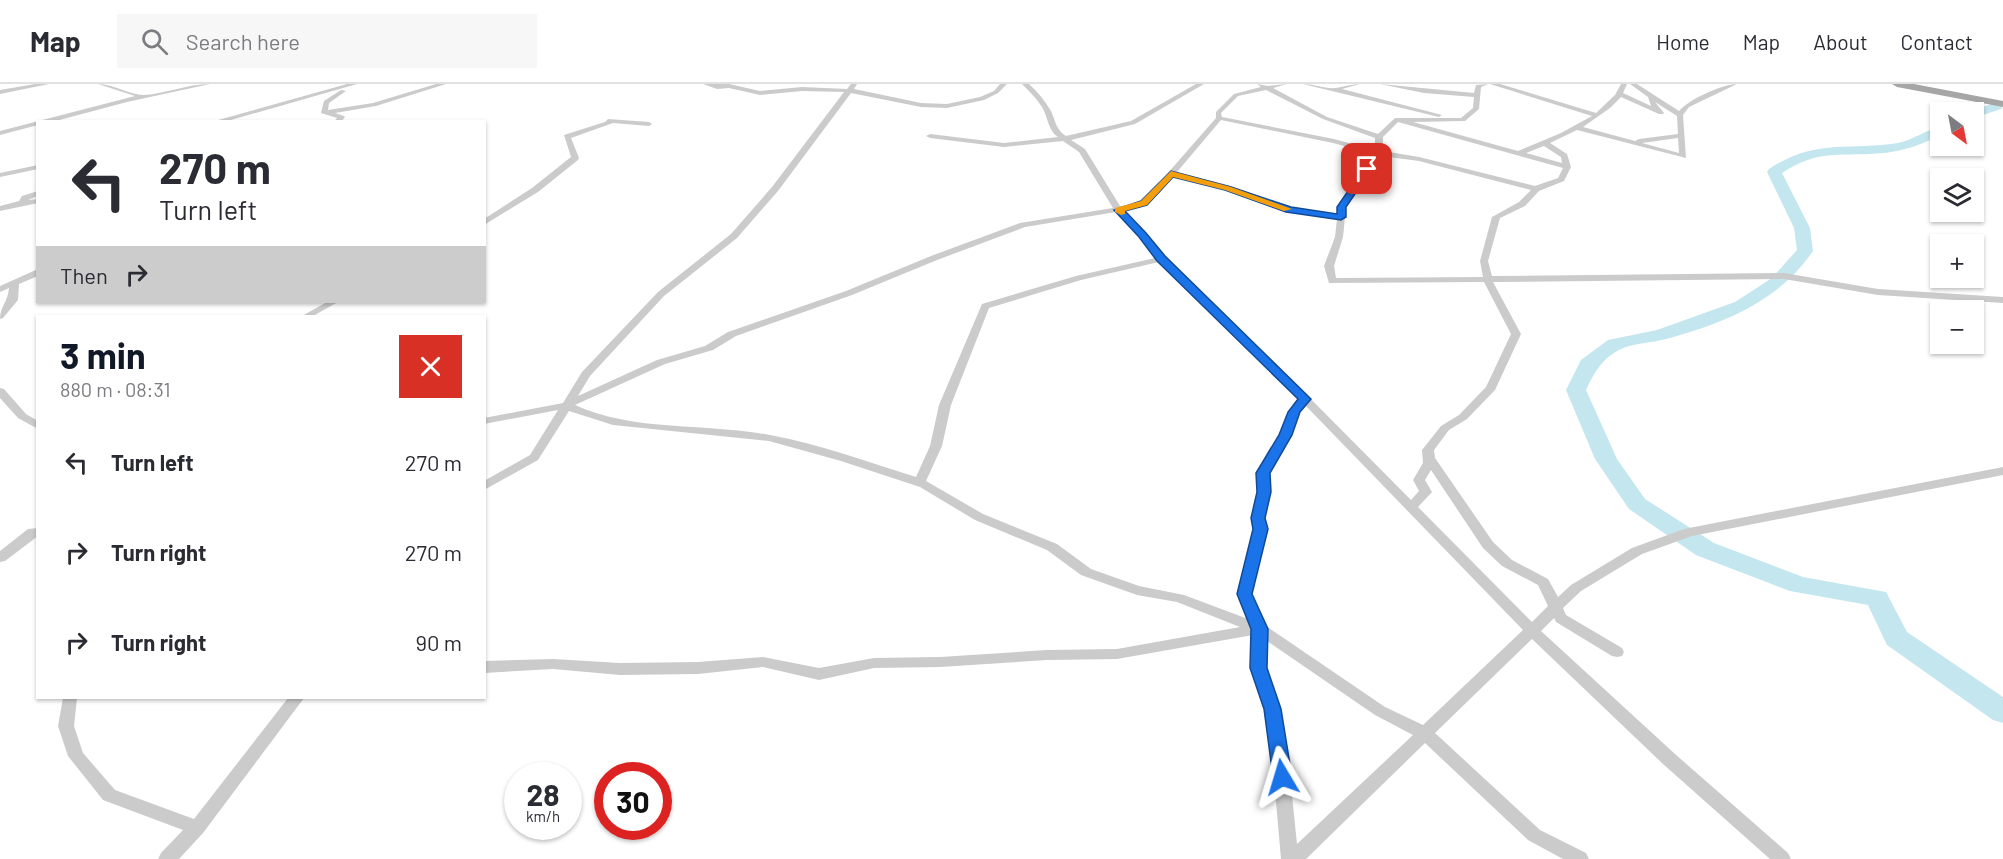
<!DOCTYPE html>
<meta charset="utf-8">
<style>
:root{--surface:#fff;--page:#f7f7f7;--text:#2b2b33;--muted:#7c7c81;--line:#e1e1e2;--accent:#111827}
body{margin:0;font-family:Barlow,sans-serif;background:var(--page);color:var(--text);height:100vh;display:flex;flex-direction:column;font-size:22px;white-space:nowrap}
*{box-sizing:border-box;margin:0}
p{font-size:20px;color:var(--muted)}
.icon{flex:none;width:33px;height:33px;fill:none;stroke:currentColor;stroke-width:2;stroke-linecap:round;stroke-linejoin:round}
.map{position:relative;flex:1;overflow:hidden}
.details{position:absolute;left:36px;top:231px;width:450px;height:384px;display:flex;flex-direction:column;background:var(--surface);border-radius:0px;box-shadow:0 2px 4px #0004}
.details>*{flex:none}
.guide{position:absolute;left:36px;top:36px;width:450px;height:183px;border-radius:0px;box-shadow:0 2px 4px #0004;background:#fff;color:var(--text);overflow:hidden}
.needle{width:39px;rotate:148deg}
.tools{position:absolute;left:1930px;top:18px;display:grid;gap:12px}
.tools a{display:grid;place-items:center;width:54px;height:54px;border-radius:0px;background:var(--surface);box-shadow:0 2px 4px #0004;font-size:30px}
.speed{position:absolute;left:504px;top:678px;display:flex;gap:12px;font-size:30px;font-weight:700;text-align:center}
.speed>*{display:grid;place-content:center;width:78px;height:78px;border-radius:50%;background:var(--surface);box-shadow:0 2px 4px #0004;line-height:1}
.speed small{font-size:15px;font-weight:400}
.speed .limit{border:9px solid #d22;background:#fff;color:#111}
.pin{position:absolute;display:grid;place-items:center;width:51px;height:51px;color:#fff;margin:-26px;border-radius:12px;box-shadow:0 3px 9px #0006}
.me{position:absolute;width:66px;margin:-33px;rotate:353deg;stroke-linejoin:round;filter:drop-shadow(0 0 4px #0008)}
.turn{display:flex;align-items:center;gap:21px;height:126px;padding:0 24px;font-size:27px}
.turn .icon{width:78px;height:78px;stroke-width:2.5}
.turn b{display:block;font-size:42px;line-height:51px}
.then{display:flex;align-items:center;height:57px;padding:0 24px;background:#0003;gap:12px;font-size:22px}
.round{display:grid;place-items:center;flex:none;width:63px;height:63px;border-radius:0px;background:var(--page)}
.headline{display:flex;align-items:center;justify-content:space-between;height:102px;padding:0 24px}
h1{font-size:36px;font-weight:700;line-height:45px;color:var(--accent)}
ul{padding:0;list-style:none}
li{display:flex;align-items:center;gap:18px;height:90px;padding:0 24px}
li div{flex:1}
li b{display:block;font-size:22px}
li em{font-style:normal}
header{display:flex;align-items:center;gap:36px;box-sizing:border-box;height:84px;padding:0 30px;background:var(--surface);border-bottom:2px solid var(--line)}
header strong{font-size:28px}
nav{display:flex;gap:33px;margin-inline-start:auto;font-size:21px}
.search{width:420px;height:54px;background:var(--page);display:flex;align-items:center;gap:15px;box-sizing:border-box;padding:0 21px;border-radius:0px;color:var(--muted);font-size:22px}
.map>svg:first-child{display:block}
.lines{fill:none;stroke-linecap:round;stroke-linejoin:round}
.river{fill:#c4e6ee;fill-rule:evenodd}
.minor{fill:#cbcbcb;fill-rule:evenodd}
.primary{fill:#a6a6a6;fill-rule:evenodd}
.route{fill:#1a73e8;stroke:#114b97;stroke-width:1.5}
.slow{fill:#f59e0b}
</style>
<header>
<strong>Map</strong>
<div class="search"><svg class="icon" aria-label="search" viewBox="0 0 24 24"><circle cx="10" cy="10" r="6"/><path d="M15 15l6 6"/></svg>Search here</div>
<nav><a>Home</a><a>Map</a><a>About</a><a>Contact</a></nav>
</header>
<div class="map">
<svg width="2003" height="775" viewBox="0 0 2003 775">
<rect width="100%" height="100%" fill="#fff"/>
<g class="lines">
<path class="river" d="M 1997,18 L 2003,22 L 2001,25 L 1974,34 L 1974,28 L 1969,28 Z
M 1941,42 L 1941,51 C 1923,60 1904,67 1884,69 C 1842,73 1819,64 1782,89 L 1810,144 L 1813,167 C 1778,218 1724,239 1666,255 C 1652,259 1634,259 1621,265 C 1602,274 1594,289 1586,306 L 1617,375 L 1645,415 L 1714,459 L 1803,493 L 1886,508 L 1907,548 L 2003,613 L 2003,639 L 1993,636 L 1887,561 L 1868,521 L 1790,507 L 1696,471 L 1629,425 L 1595,375 L 1566,306 L 1581,276 L 1608,256 L 1657,246 L 1735,218 L 1772,194 L 1797,166 L 1794,144 L 1767,88 L 1769,85 C 1816,54 1847,67 1898,59 C 1913,56 1926,46 1941,42 Z"/>
<path class="minor" d="M 35,0 L 49,0 L 0,10 L 0,6 Z
M 98,0 C 114,0 129,11 144,11 C 165,10 187,0 210,0 L 127,18 L 52,38 L 38,38 L 38,41 L 0,51 L 0,47 L 135,12 Z
M 347,0 L 357,0 L 224,38 L 211,38 Z
M 436,0 L 446,0 L 376,22 L 335,29 L 344,32 L 345,33 L 341,38 L 334,38 L 337,34 L 321,29 L 324,17 L 341,6 L 346,7 L 329,19 L 328,26 L 373,19 Z
M 703,0 L 729,0 L 760,7 L 802,3 L 847,5 L 851,0 L 857,0 L 854,5 L 921,19 L 947,20 L 980,13 L 994,7 L 1000,0 L 1007,0 L 998,9 L 984,16 L 947,24 L 921,23 L 851,9 L 778,107 L 737,154 L 664,212 L 590,292 L 578,312 L 657,276 L 705,262 L 728,248 L 846,207 L 931,172 L 1020,139 L 1113,124 L 1079,68 L 1063,57 L 1004,63 L 930,54 L 926,52 L 930,50 L 1004,59 L 1058,53 C 1048,47 1048,33 1042,23 C 1036,14 1029,7 1022,0 L 1029,0 C 1038,8 1045,17 1051,27 C 1056,38 1056,46 1066,52 L 1131,37 L 1196,0 L 1204,0 L 1135,40 L 1071,56 L 1085,65 L 1120,122 L 1136,120 L 1146,114 L 1216,34 L 1216,28 L 1234,10 L 1261,3 L 1257,0 L 1268,2 L 1287,0 L 1273,4 L 1327,33 L 1378,50 L 1395,34 L 1461,34 L 1473,24 L 1474,13 L 1424,9 L 1380,0 L 1474,9 L 1476,1 L 1488,0 L 1481,3 L 1479,25 L 1465,37 L 1413,38 L 1518,67 L 1561,49 L 1592,32 L 1490,0 L 1500,0 L 1596,29 L 1615,11 L 1621,0 L 1627,0 L 1623,9 L 1651,22 L 1648,13 L 1630,0 L 1637,0 L 1679,27 C 1688,16 1722,0 1737,0 L 1689,23 L 1683,31 L 1686,74 L 1577,46 L 1550,59 L 1567,70 L 1571,83 L 1564,97 L 1539,107 L 1525,122 L 1500,134 L 1488,177 L 1492,192 L 1784,189 L 1878,205 L 2003,213 L 2003,219 L 1878,211 L 1784,195 L 1493,198 L 1521,250 L 1495,306 L 1467,335 L 1449,346 L 1434,366 L 1435,374 L 1493,458 L 1512,476 L 1548,495 L 1558,513 L 1571,501 L 1632,464 L 1684,445 L 2003,383 L 2003,391 L 1692,452 L 1642,470 L 1581,507 L 1563,524 L 1566,531 L 1622,564 L 1624,568 L 1622,572 L 1617,573 L 1612,572 L 1556,538 L 1554,534 L 1541,547 L 1675,670 L 1788,769 L 1791,775 L 1770,775 L 1663,680 L 1532,555 L 1435,649 L 1540,746 L 1586,769 L 1589,775 L 1563,775 L 1528,756 L 1425,659 L 1306,775 L 1281,775 L 1272,672 L 1265,625 L 1252,584 L 1253,551 L 1117,575 L 1047,576 L 940,583 L 874,584 L 819,596 L 763,583 L 698,590 L 620,591 L 553,585 L 484,589 L 484,577 L 553,575 L 620,579 L 698,578 L 763,573 L 819,584 L 874,574 L 940,573 L 1047,566 L 1117,565 L 1240,543 L 1177,518 L 1137,511 L 1081,491 L 1047,466 L 975,436 L 920,403 L 841,377 L 769,357 L 613,341 L 569,327 L 538,376 L 484,406 L 484,397 L 530,371 L 558,326 L 484,340 L 484,334 L 563,319 L 582,288 L 658,208 L 731,150 L 772,103 L 844,8 L 802,7 L 760,11 L 729,4 L 717,5 ZM 1266,6 L 1323,35 L 1375,54 L 1375,66 L 1334,55 L 1222,33 L 1221,29 L 1238,12 ZM 1621,13 L 1659,30 L 1663,30 L 1664,29 L 1655,18 L 1677,32 L 1678,50 L 1639,55 L 1635,57 L 1583,43 L 1610,24 ZM 1221,36 L 1333,59 L 1375,70 L 1338,123 L 1337,130 L 1290,124 L 1231,102 L 1177,88 ZM 1398,38 L 1563,84 L 1558,94 L 1535,102 L 1419,73 L 1383,67 L 1383,53 ZM 1678,54 L 1679,69 L 1642,59 ZM 1544,62 L 1561,73 L 1562,79 L 1526,69 ZM 1381,72 L 1419,77 L 1531,106 L 1519,118 L 1492,133 L 1480,177 L 1483,193 L 1336,194 L 1334,182 L 1343,153 L 1346,123 ZM 1174,92 L 1225,106 L 1286,128 L 1337,135 L 1335,153 L 1324,182 L 1329,199 L 1484,198 L 1511,250 L 1486,303 L 1459,331 L 1441,342 L 1422,366 L 1423,379 L 1413,396 L 1419,407 L 1411,416 L 1287,291 L 1164,173 L 1146,149 L 1124,127 C 1151,122 1157,112 1174,92 ZM 1116,128 L 1140,153 L 1155,174 L 1076,192 L 982,220 L 939,321 L 930,362 L 916,393 C 868,378 819,360 770,351 C 708,339 633,348 575,321 L 665,280 L 713,266 L 736,252 L 852,211 L 937,176 L 1025,143 ZM 1159,178 L 1298,315 L 1288,328 L 1280,351 L 1268,367 L 1257,389 L 1258,408 L 1252,434 L 1254,445 L 1237,510 L 1248,535 L 1184,511 L 1139,502 L 1091,485 L 1057,460 L 983,430 L 926,397 L 942,362 L 951,321 L 989,224 L 1081,196 ZM 1305,321 L 1523,546 L 1423,641 L 1385,623 L 1266,542 L 1251,510 L 1266,445 L 1264,434 L 1270,408 L 1269,389 L 1280,368 L 1292,351 L 1299,328 ZM 1431,386 L 1483,464 L 1502,482 L 1538,501 L 1548,522 L 1532,538 L 1418,423 L 1432,408 L 1425,396 ZM 1267,557 L 1375,631 L 1413,651 L 1297,760 L 1288,672 L 1281,625 L 1266,584 Z
M 1303,0 C 1312,0 1320,3 1329,4 C 1339,5 1350,0 1360,0 L 1342,5 L 1442,31 L 1439,33 Z
M 608,35 L 649,38 L 652,40 L 649,42 L 613,39 L 571,54 L 579,74 L 578,76 L 538,108 L 484,141 L 484,135 L 532,104 L 571,73 L 564,51 L 605,38 Z
M 38,81 L 38,85 L 0,93 L 0,89 Z
M 38,107 L 38,112 L 28,116 L 38,115 L 38,119 L 0,127 L 0,122 L 19,117 L 22,112 Z
M 38,185 L 38,192 L 19,200 L 18,216 L 3,234 L 0,235 C 0,222 8,218 9,204 L 0,208 L 0,202 Z
M 327,218 L 338,218 L 313,232 L 302,232 Z
M 0,304 L 4,305 L 26,330 L 38,337 L 38,345 L 18,334 L 0,314 Z
M 38,444 L 38,452 L 5,477 L 0,478 L 0,467 L 28,445 Z
M 63,614 L 77,614 L 74,642 L 83,669 L 115,706 L 194,735 L 288,614 L 304,614 L 203,749 L 179,775 L 158,775 L 161,769 L 183,746 L 103,716 L 68,672 L 58,642 Z"/>
<path class="primary" d="M 1892,0 L 1914,0 L 2003,17 L 2003,23 L 1897,3 Z"/>
</g>
<path class="route" d="M 1367,83 L 1372,85 L 1346,123 L 1346,133 L 1341,136 L 1286,128 L 1225,106 L 1173,93 L 1147,121 L 1125,127 L 1146,149 L 1165,172 L 1311,315 L 1300,328 L 1292,351 L 1270,389 L 1271,408 L 1265,434 L 1268,445 L 1252,510 L 1268,545 L 1267,584 L 1281,625 L 1292,693 L 1289,698 L 1282,700 L 1276,698 L 1273,693 L 1264,625 L 1250,584 L 1251,545 L 1237,510 L 1253,445 L 1251,434 L 1257,408 L 1256,389 L 1279,351 L 1288,328 L 1298,315 L 1157,177 L 1139,153 L 1114,126 L 1141,117 L 1171,87 L 1231,103 L 1291,123 L 1337,130 L 1337,123 L 1364,84 Z"/>
<path class="slow" d="M 1171,87 L 1231,103 L 1292,125 L 1284,127 L 1225,106 L 1173,93 L 1147,121 L 1125,127 L 1125,130 L 1121,131 L 1115,128 L 1115,124 L 1141,117 Z"/>
</svg>
<div class="tools">
<a><svg class="needle" viewBox="-14 -14 28 28"><path d="M0-13l5 13h-10z" fill="#e53935"/><path d="M0 13l5-13h-10z" fill="#7c7c81"/></svg></a>
<a><svg class="icon" aria-label="layers" viewBox="0 0 24 24"><path d="M12 4l9 5-9 5-9-5zM3 14l9 5 9-5"/></svg></a>
<a>+</a>
<a>−</a>
</div>
<div class="speed"><div>28<small>km/h</small></div><div class="limit">30</div></div>
<div class="pin" style="left:1367px;top:85px;background:#d93025"><svg class="icon" aria-label="arrive" viewBox="0 0 24 24"><path d="M6 21V4h12l-3 4 3 4H6"/></svg></div>
<svg class="me" style="left:1282px;top:693px" viewBox="-20 -20 40 40"><path d="M0-17L14 15 0 8-14 15z" fill="#1a73e8" stroke="#fff" stroke-width="4"/></svg>
<div class="guide">
<div class="turn"><svg class="icon" aria-label="left" viewBox="0 0 24 24"><path d="M17 20v-9H6M10 6l-5 5 5 5"/></svg><div><b>270 m</b>Turn left</div></div>
<div class="then">Then<svg class="icon" aria-label="right" viewBox="0 0 24 24"><path d="M7 20v-9h11M14 6l5 5-5 5"/></svg></div>
</div>
<section class="details">
<div class="headline"><div><h1>3 min</h1><p>880 m · 08:31</p></div><a class="round" style="background:#d93025;color:#fff"><svg class="icon" aria-label="close" viewBox="0 0 24 24"><path d="M6 6l12 12M18 6L6 18"/></svg></a></div>
<ul>
<li><svg class="icon" aria-label="left" viewBox="0 0 24 24"><path d="M17 20v-9H6M10 6l-5 5 5 5"/></svg><div><b>Turn left</b></div><em>270 m</em></li>
<li><svg class="icon" aria-label="right" viewBox="0 0 24 24"><path d="M7 20v-9h11M14 6l5 5-5 5"/></svg><div><b>Turn right</b></div><em>270 m</em></li>
<li><svg class="icon" aria-label="right" viewBox="0 0 24 24"><path d="M7 20v-9h11M14 6l5 5-5 5"/></svg><div><b>Turn right</b></div><em>90 m</em></li>
</ul>
</section>
</div>
